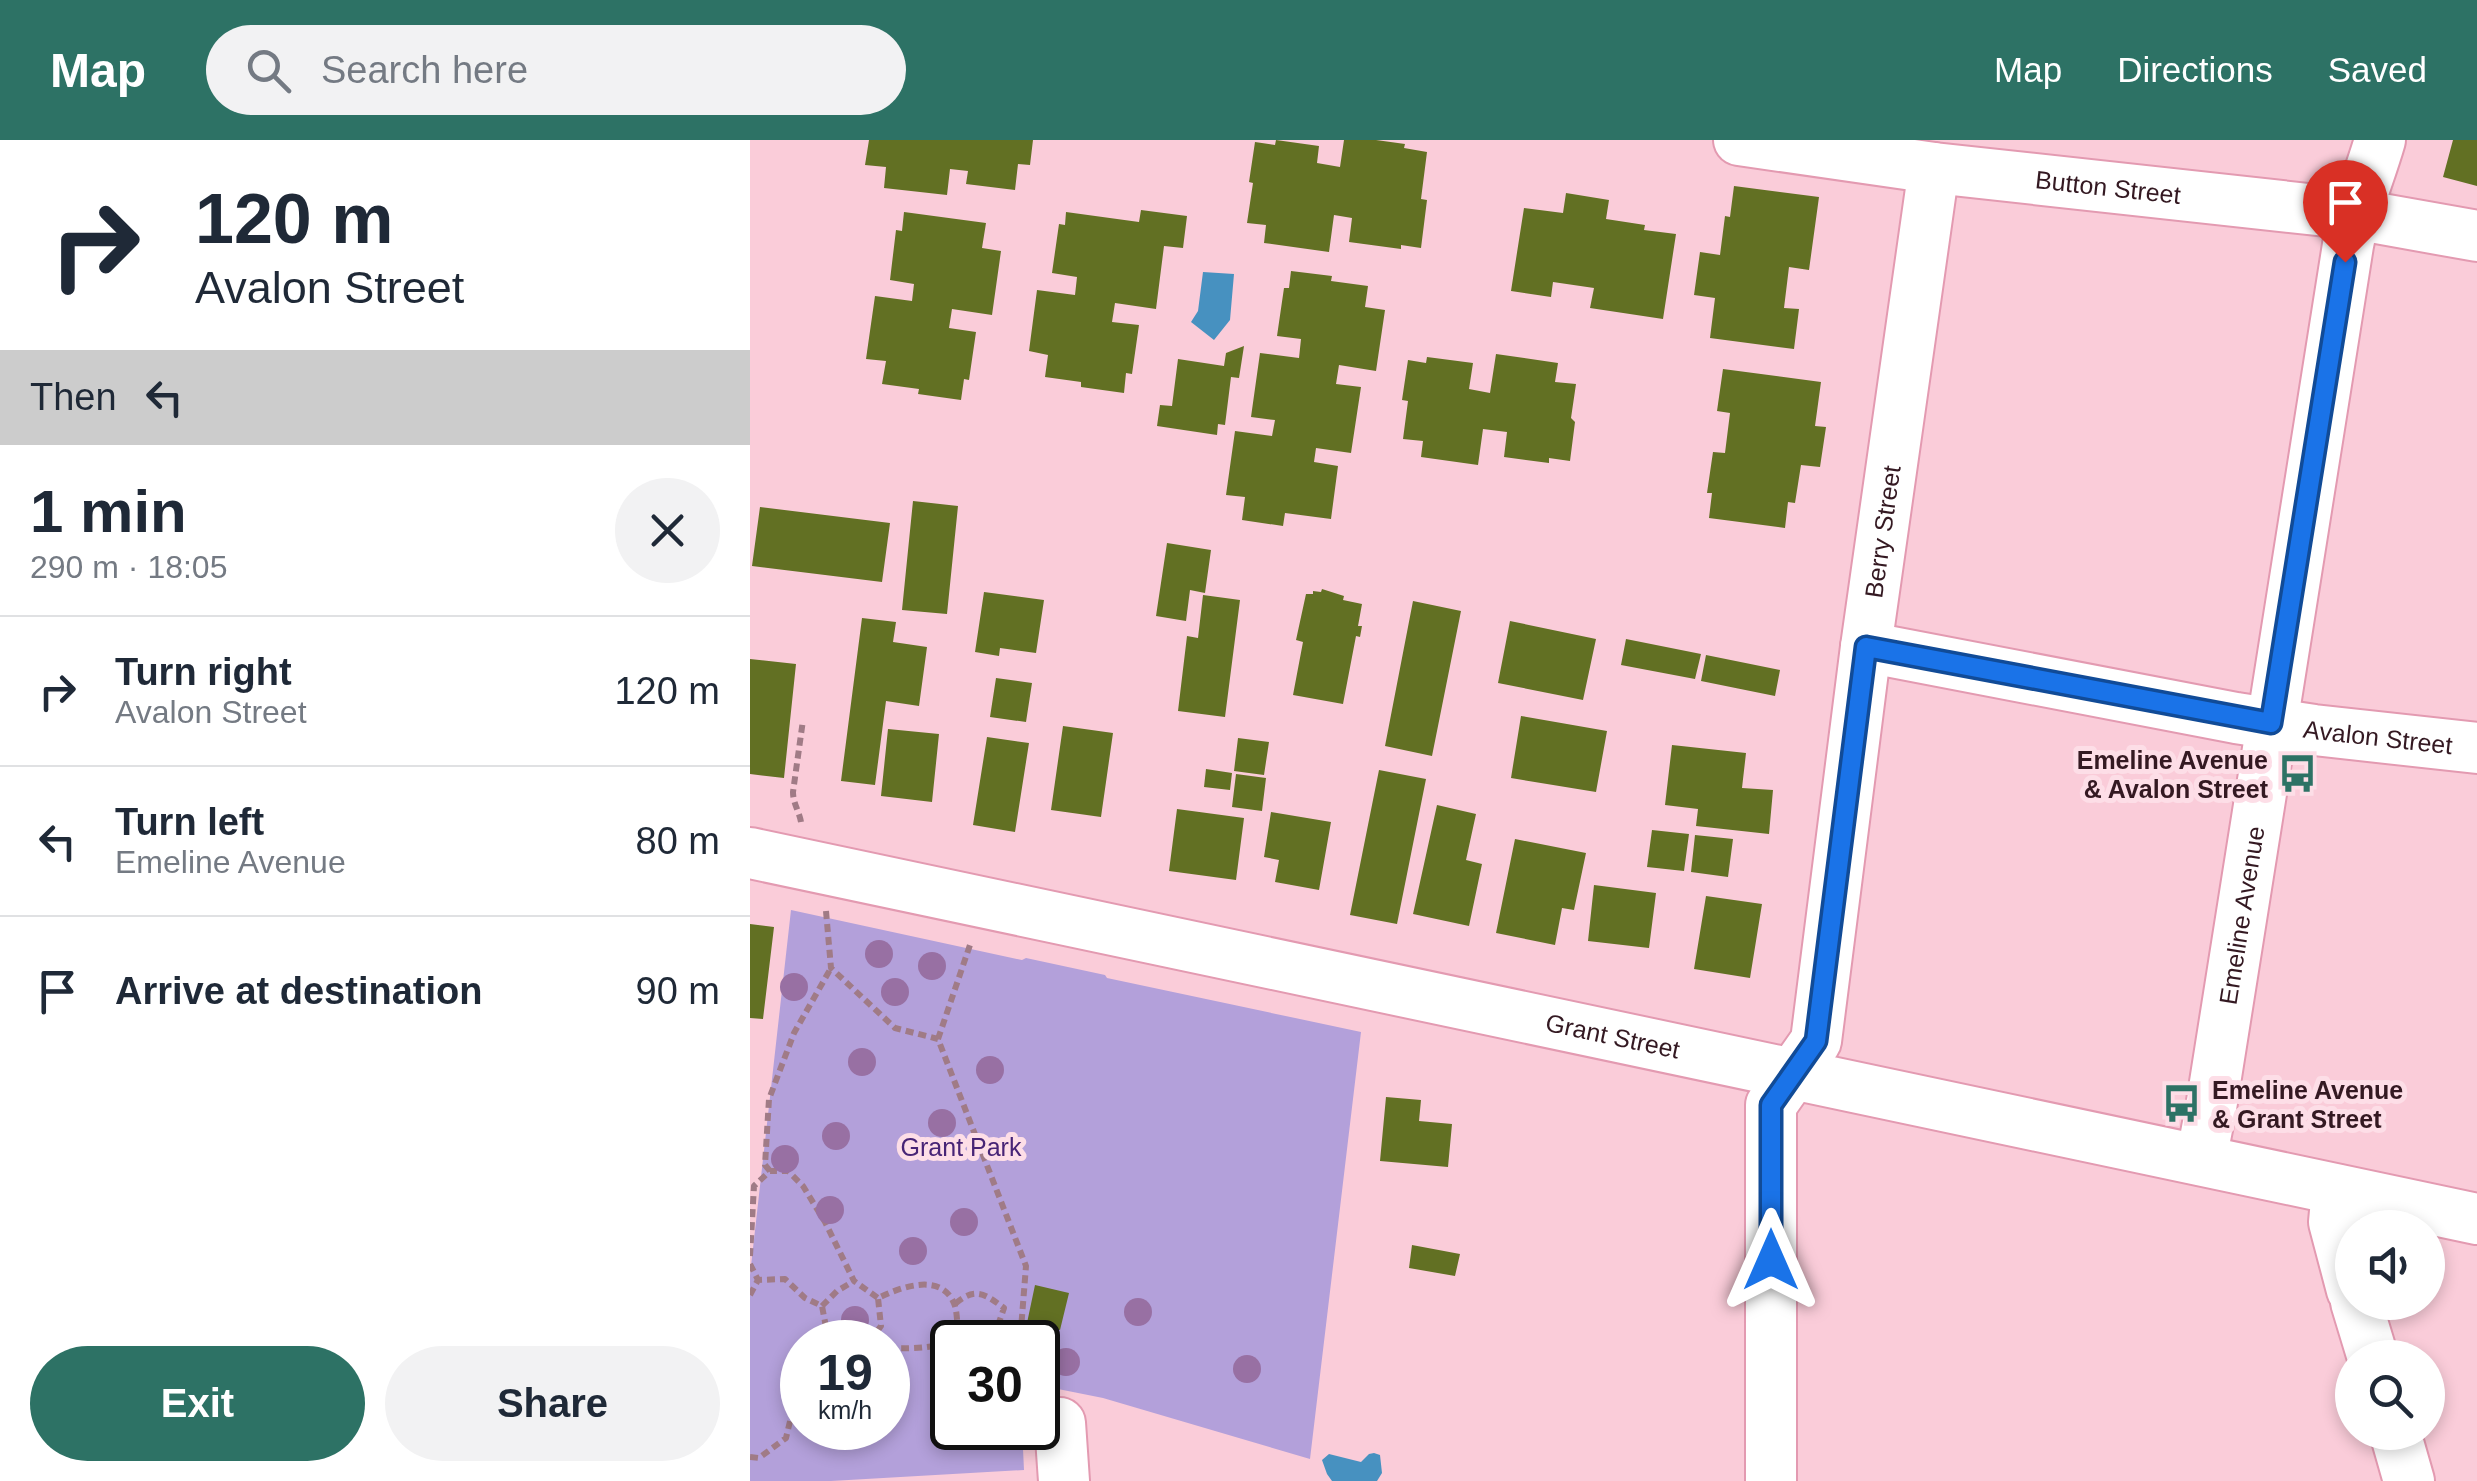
<!DOCTYPE html>
<meta charset="utf-8">
<style>
:root{--surface:#fff;--page:#f2f2f3;--text:#1f2937;--muted:#747a83;--line:#e0e1e3;--accent:#2d7265}
body{margin:0;font-family:Helvetica,sans-serif;background:var(--page);color:var(--text);height:100vh;display:flex;flex-direction:column;font-size:38px;white-space:nowrap}
*{box-sizing:border-box;margin:0}
p{font-size:32px;color:var(--muted)}
.icon{flex:none;width:55px;height:55px;fill:none;stroke:currentColor;stroke-width:2;stroke-linecap:round;stroke-linejoin:round}
.map{position:relative;flex:1;overflow:hidden}
.sheet{display:flex;flex-direction:column;background:var(--surface);width:750px}
.sheet>*{flex:none}
.hud{background:#fff;color:var(--text);overflow:hidden}
.tools{position:absolute;left:1585px;top:1070px;display:grid;gap:20px}
.tools a{display:grid;place-items:center;width:110px;height:110px;border-radius:50%;background:var(--surface);box-shadow:0 5px 15px #0003;font-size:50px}
.speed{position:absolute;left:30px;top:1180px;display:flex;gap:20px;font-size:50px;font-weight:700;text-align:center}
.speed>*{display:grid;place-content:center;width:130px;height:130px;border-radius:50%;background:var(--surface);box-shadow:0 5px 15px #0003;line-height:1}
.speed small{font-size:25px;font-weight:400}
.speed .limit{border:5px solid #111;border-radius:15px;background:#fff;color:#111}
.pin{position:absolute;display:grid;place-items:center;width:85px;height:85px;color:#fff;margin:-102px -42px;border-radius:50% 50% 50% 0;rotate:-45deg;box-shadow:0 0 10px #0007}
.pin .icon{rotate:45deg}
.me{position:absolute;width:110px;margin:-55px;rotate:0deg;stroke-linejoin:round;filter:drop-shadow(0 0 8px #0008)}
.turn{display:flex;align-items:center;gap:35px;height:210px;padding:0 30px;font-size:45px}
.turn .icon{width:130px;height:130px;stroke-width:2.5}
.turn b{display:block;font-size:70px;line-height:85px}
.then{display:flex;align-items:center;height:95px;padding:0 30px;background:#0003;gap:20px;font-size:38px}
.round{display:grid;place-items:center;flex:none;width:105px;height:105px;border-radius:52px;background:var(--page)}
.summary{display:flex;align-items:center;justify-content:space-between;height:170px;padding:0 30px}
h1{font-size:60px;font-weight:700;line-height:75px}
.cta{display:flex;gap:20px;margin-top:auto;padding:20px 30px}
.cta a{flex:1;height:115px;border-radius:60px;background:var(--accent);color:#fff;font-size:40px;font-weight:700;line-height:115px;text-align:center}
.cta a+a{background:var(--page);color:var(--text)}
ul{padding:0;list-style:none}
li{display:flex;align-items:center;gap:30px;height:150px;padding:0 30px;border-top:2px solid var(--line)}
li div{flex:1}
li b{display:block;font-size:38px}
li em{font-style:normal}
header{display:flex;align-items:center;gap:60px;box-sizing:border-box;height:140px;padding:0 50px;background:var(--accent);color:#fff}
header strong{font-size:48px}
nav{display:flex;gap:55px;margin-inline-start:auto;font-size:35px}
.search{width:700px;height:90px;background:var(--page);display:flex;align-items:center;gap:25px;box-sizing:border-box;padding:0 35px;border-radius:55px;color:var(--muted);font-size:38px}
main{display:flex;flex:1;min-height:0}
.map>svg:first-child{display:block}
.green{fill:#b3a0da;fill-rule:evenodd}
.water{fill:#4791c0}
.building{fill:#627023}
.lines{fill:none;stroke-linecap:round;stroke-linejoin:round}
.minor-casing{stroke:#e39ab1;stroke-width:54}
.path{stroke:#a07b86;stroke-width:6;stroke-dasharray:8 5;stroke-linecap:butt}
.minor{stroke:#fff;stroke-width:50}
.tree{fill:#9870a3}
.route-casing{stroke:#114b97;stroke-width:25}
.route{stroke:#1a73e8;stroke-width:18}
.labels{text-anchor:middle;dominant-baseline:central;stroke-width:10;stroke-linejoin:round;paint-order:stroke}
.street-label{font-size:25px;fill:#341922;stroke:#fddee7}
.poi-label{font-size:25px;font-weight:bold;fill:#341922;stroke:#fddee7;text-anchor:end}
.park-label{font-size:25px;fill:#472476;stroke:#fddee7}
</style>
<header>
<strong>Map</strong>
<div class="search"><svg class="icon" aria-label="search" viewBox="0 0 24 24"><circle cx="10" cy="10" r="6"/><path d="M15 15l6 6"/></svg>Search here</div>
<nav><a>Map</a><a>Directions</a><a>Saved</a></nav>
</header>
<main>
<section class="sheet">
<div class="hud">
<div class="turn"><svg class="icon" aria-label="right" viewBox="0 0 24 24"><path d="M7 20v-9h11M14 6l5 5-5 5"/></svg><div><b>120 m</b>Avalon Street</div></div>
<div class="then">Then<svg class="icon" aria-label="left" viewBox="0 0 24 24"><path d="M17 20v-9H6M10 6l-5 5 5 5"/></svg></div>
</div>
<div class="summary"><div><h1>1 min</h1><p>290 m · 18:05</p></div><a class="round"><svg class="icon" aria-label="close" viewBox="0 0 24 24"><path d="M6 6l12 12M18 6L6 18"/></svg></a></div>
<ul>
<li><svg class="icon" aria-label="right" viewBox="0 0 24 24"><path d="M7 20v-9h11M14 6l5 5-5 5"/></svg><div><b>Turn right</b><p>Avalon Street</p></div><em>120 m</em></li>
<li><svg class="icon" aria-label="left" viewBox="0 0 24 24"><path d="M17 20v-9H6M10 6l-5 5 5 5"/></svg><div><b>Turn left</b><p>Emeline Avenue</p></div><em>80 m</em></li>
<li><svg class="icon" aria-label="arrive" viewBox="0 0 24 24"><path d="M6 21V4h12l-3 4 3 4H6"/></svg><div><b>Arrive at destination</b></div><em>90 m</em></li>
</ul>
<div class="cta"><a>Exit</a><a>Share</a></div>
</section>
<div class="map">
<svg width="1727" height="1341" viewBox="0 0 1727 1341">
<rect width="100%" height="100%" fill="#faccd9"/>
<path class="green" d="M 41,770 L 272,820 L 276,818 L 355,835 L 357,838 L 611,892 L 560,1319 L 353,1258 L 288,1245 L 288,1202 L 202,1202 L 202,1288 L 272,1288 L 274,1330 L 81,1341 L 0,1341 L 0,1135 ZM 52,1202 L 138,1202 L 138,1288 L 52,1288 Z"/>
<path class="water" d="M 453,132 L 484,134 L 480,180 L 464,200 L 441,182 L 448,171 Z
M 624,1313 L 630,1315 L 632,1333 L 627,1341 L 582,1341 L 577,1334 L 572,1320 L 579,1314 L 611,1322 L 619,1314 Z"/>
<path class="building" d="M 119,0 L 283,0 L 280,25 L 268,24 L 265,50 L 216,44 L 218,31 L 200,29 L 197,55 L 134,48 L 136,27 L 115,25 Z
M 526,0 L 569,6 L 567,23 L 590,27 L 594,0 L 626,0 L 655,4 L 654,8 L 677,12 L 671,59 L 677,60 L 671,108 L 651,105 L 651,109 L 599,102 L 602,78 L 584,75 L 579,112 L 514,103 L 516,85 L 497,83 L 503,43 L 499,42 L 505,2 L 525,5 Z
M 1703,0 L 1727,0 L 1727,46 L 1693,37 Z
M 984,46 L 1069,57 L 1059,130 L 1039,127 L 1034,168 L 1049,169 L 1044,209 L 960,198 L 965,158 L 944,155 L 950,112 L 970,115 L 975,76 L 980,77 Z
M 816,53 L 859,60 L 856,79 L 895,85 L 894,90 L 926,94 L 913,179 L 840,168 L 844,148 L 803,142 L 801,157 L 761,151 L 774,68 L 813,73 Z
M 391,70 L 437,76 L 433,108 L 414,106 L 406,169 L 365,163 L 362,182 L 389,185 L 382,234 L 376,233 L 374,253 L 331,247 L 331,242 L 295,237 L 298,215 L 279,211 L 287,150 L 325,155 L 327,137 L 302,133 L 309,84 L 315,85 L 316,72 L 389,82 Z
M 154,72 L 236,83 L 232,108 L 251,111 L 242,175 L 202,169 L 199,188 L 226,192 L 219,240 L 214,239 L 211,260 L 168,254 L 169,249 L 132,244 L 136,221 L 116,219 L 125,156 L 162,161 L 164,144 L 140,140 L 146,90 L 152,91 Z
M 541,131 L 582,136 L 581,141 L 618,146 L 615,167 L 635,170 L 626,231 L 589,225 L 586,244 L 611,247 L 601,313 L 566,308 L 564,322 L 588,326 L 581,379 L 535,373 L 533,386 L 492,380 L 495,357 L 476,355 L 485,291 L 522,296 L 525,280 L 501,277 L 510,213 L 549,218 L 551,199 L 527,196 L 534,148 L 539,148 Z
M 494,206 L 489,238 L 481,237 L 475,285 L 468,284 L 467,295 L 407,286 L 410,265 L 422,266 L 428,219 L 474,226 L 476,213 Z
M 746,214 L 808,223 L 805,242 L 826,244 L 821,278 L 825,282 L 820,321 L 799,318 L 799,323 L 754,317 L 757,292 L 733,289 L 728,325 L 671,317 L 673,301 L 653,299 L 658,261 L 652,260 L 658,220 L 676,223 L 677,217 L 723,223 L 719,249 L 740,253 Z
M 973,229 L 1071,242 L 1065,286 L 1076,287 L 1070,327 L 1051,325 L 1045,363 L 1038,362 L 1035,388 L 959,378 L 962,353 L 957,353 L 963,312 L 975,313 L 980,273 L 967,271 Z
M 163,361 L 208,366 L 197,474 L 152,470 Z
M 10,367 L 140,383 L 132,442 L 2,426 Z
M 417,403 L 461,410 L 455,453 L 440,450 L 436,481 L 406,476 Z
M 572,449 L 594,456 L 593,460 L 612,464 L 608,486 L 612,486 L 610,497 L 606,496 L 593,564 L 543,555 L 553,502 L 546,500 L 556,454 L 563,454 L 563,451 L 571,452 Z
M 234,452 L 294,460 L 286,513 L 250,508 L 249,516 L 225,512 Z
M 453,455 L 490,460 L 475,577 L 428,571 L 437,496 L 448,498 Z
M 663,461 L 711,471 L 682,616 L 635,606 Z
M 112,478 L 146,482 L 143,502 L 177,507 L 169,566 L 136,561 L 125,645 L 91,641 Z
M 760,481 L 846,499 L 833,560 L 748,543 Z
M 876,499 L 951,514 L 945,539 L 871,525 Z
M 956,515 L 1030,530 L 1025,556 L 951,541 Z
M 0,519 L 46,524 L 34,638 L 0,634 Z
M 246,538 L 282,543 L 276,582 L 240,577 Z
M 771,576 L 857,591 L 846,652 L 761,638 Z
M 313,586 L 363,593 L 351,677 L 301,670 Z
M 138,589 L 189,594 L 182,662 L 131,656 Z
M 237,597 L 279,603 L 265,692 L 223,685 Z
M 488,598 L 519,602 L 514,635 L 484,631 Z
M 922,605 L 996,613 L 992,648 L 1023,650 L 1019,694 L 946,686 L 948,669 L 915,665 Z
M 456,629 L 482,633 L 480,650 L 454,647 Z
M 629,630 L 676,639 L 647,784 L 600,775 Z
M 486,634 L 516,638 L 512,671 L 482,667 Z
M 687,665 L 726,674 L 716,720 L 732,724 L 719,786 L 663,774 Z
M 427,669 L 494,678 L 486,740 L 419,731 Z
M 521,672 L 581,682 L 569,750 L 525,742 L 529,720 L 514,717 Z
M 902,690 L 939,694 L 934,731 L 897,727 Z
M 945,695 L 983,699 L 978,737 L 941,732 Z
M 765,699 L 836,713 L 824,770 L 812,768 L 805,805 L 746,793 Z
M 844,745 L 906,753 L 899,808 L 838,801 Z
M 956,756 L 1012,764 L 1000,838 L 944,829 Z
M 0,784 L 24,787 L 13,879 L 0,878 Z
M 636,957 L 671,960 L 669,981 L 702,984 L 698,1027 L 630,1021 Z
M 662,1105 L 710,1114 L 705,1136 L 659,1128 Z
M 285,1145 L 319,1153 L 310,1190 L 277,1183 Z"/>
<g class="lines">
<defs>
<g id="minor">
<path id="s1" d="M 989,0 L 1184,28 L 1604,74 L 1727,96"/>
<path id="s2" d="M 1116,507 L 1486,578 L 1564,590 L 1727,608"/>
<path id="s3" d="M 0,713 L 1727,1079"/>
<path id="s4" d="M 1451,1020 L 1461,968 L 1598,105 C 1605,69 1620,35 1630,0"/>
<path d="M 1587,1050 L 1584,1082 L 1602,1150"/>
<path d="M 1606,1162 L 1623,1218"/>
<path d="M 310,1283 L 314,1341"/>
<path d="M 1645,1292 L 1659,1341"/>
<path id="s5" d="M 1021,1341 L 1021,965 L 1066,901 L 1116,507 L 1184,28"/>
</g>
</defs>
<use href="#minor" class="minor-casing"/>
<path class="path" d="M 51,682 C 49,671 43,663 43,652 L 53,580
M 76,771 L 81,828 L 145,888 L 188,899 L 276,1126 L 270,1202
M 188,899 L 221,802
M 20,1031 L 15,1025 L 19,959 L 44,893 L 81,828
M 0,1116 L 4,1046 L 20,1031 L 38,1031 L 53,1046 L 75,1082 L 104,1141 L 128,1158
M 0,1124 L 8,1140
M 0,1155 L 8,1140 L 35,1139 L 55,1158 L 72,1166 L 76,1187 L 87,1202
M 72,1166 L 87,1151 L 104,1141
M 119,1202 L 131,1186 L 128,1158 C 151,1147 193,1131 205,1166 C 207,1173 207,1182 208,1190 L 226,1199 L 247,1188 L 254,1168 C 234,1153 225,1147 205,1164
M 138,1208 C 167,1209 191,1208 217,1195
M 0,1317 L 9,1318 L 36,1298 L 42,1273 L 52,1265"/>
<use href="#minor" class="minor"/>
</g>
<g class="tree">
<circle cx="129" cy="814" r="14"/>
<circle cx="182" cy="826" r="14"/>
<circle cx="44" cy="847" r="14"/>
<circle cx="145" cy="852" r="14"/>
<circle cx="112" cy="922" r="14"/>
<circle cx="240" cy="930" r="14"/>
<circle cx="192" cy="983" r="14"/>
<circle cx="86" cy="996" r="14"/>
<circle cx="35" cy="1019" r="14"/>
<circle cx="80" cy="1070" r="14"/>
<circle cx="214" cy="1082" r="14"/>
<circle cx="163" cy="1111" r="14"/>
<circle cx="388" cy="1172" r="14"/>
<circle cx="105" cy="1180" r="14"/>
<circle cx="316" cy="1222" r="14"/>
<circle cx="497" cy="1229" r="14"/>
</g>
<g class="lines">
<defs>
<path id="route" d="M 1021,1120 L 1021,965 L 1066,901 L 1116,507 L 1521,583 L 1595,122"/>
</defs>
<use href="#route" class="route-casing"/>
<use href="#route" class="route"/>
</g>
<defs>
<symbol id="bus-bare" viewBox="-9 -9 18 18"><path d="M-5-6H5V4H4V6H2V4H-2V6H-4V4H-5ZM-3.5-4V0h7V-4ZM-3.5 1.2v1.5H-2V1.2ZM2 1.2v1.5H3.5V1.2Z" fill="#2d7265" stroke="#fddee7" stroke-width="2.5" paint-order="stroke"/></symbol>
</defs>
<g fill-rule="evenodd">
<use href="#bus-bare" x="1520" y="606" width="55" height="55"/>
<use href="#bus-bare" x="1404" y="936" width="55" height="55"/>
</g>
<g class="labels">
<g class="street-label">
<text stroke="none"><textPath href="#s1" startOffset="372">Button Street</textPath></text>
<text stroke="none"><textPath href="#s5" startOffset="968">Berry Street</textPath></text>
<text stroke="none"><textPath href="#s2" startOffset="520">Avalon Street</textPath></text>
<text stroke="none"><textPath href="#s4" startOffset="248">Emeline Avenue</textPath></text>
<text stroke="none"><textPath href="#s3" startOffset="882">Grant Street</textPath></text>
</g>
<g class="poi-label">
<text x="1518" y="620">Emeline Avenue<tspan x="1518" dy="29">&amp; Avalon Street</tspan></text>
<text x="1462" y="950" text-anchor="start">Emeline Avenue<tspan x="1462" dy="29">&amp; Grant Street</tspan></text>
</g>
<g class="park-label">
<text x="211" y="1007">Grant Park</text>
</g>
</g>
</svg>
<div class="tools">
<a><svg class="icon" aria-label="sound" viewBox="0 0 24 24"><path d="M4 9h4l5-4v14l-5-4H4zM17 9q2 3 0 6"/></svg></a>
<a><svg class="icon" aria-label="search" viewBox="0 0 24 24"><circle cx="10" cy="10" r="6"/><path d="M15 15l6 6"/></svg></a>
</div>
<div class="speed"><div>19<small>km/h</small></div><div class="limit">30</div></div>
<div class="pin" style="left:1595px;top:122px;background:#d93025"><svg class="icon" aria-label="arrive" viewBox="0 0 24 24"><path d="M6 21V4h12l-3 4 3 4H6"/></svg></div>
<svg class="me" style="left:1021px;top:1120px" viewBox="-20 -20 40 40"><path d="M0-17L14 15 0 8-14 15z" fill="#1a73e8" stroke="#fff" stroke-width="4"/></svg>
</div>
</main>
